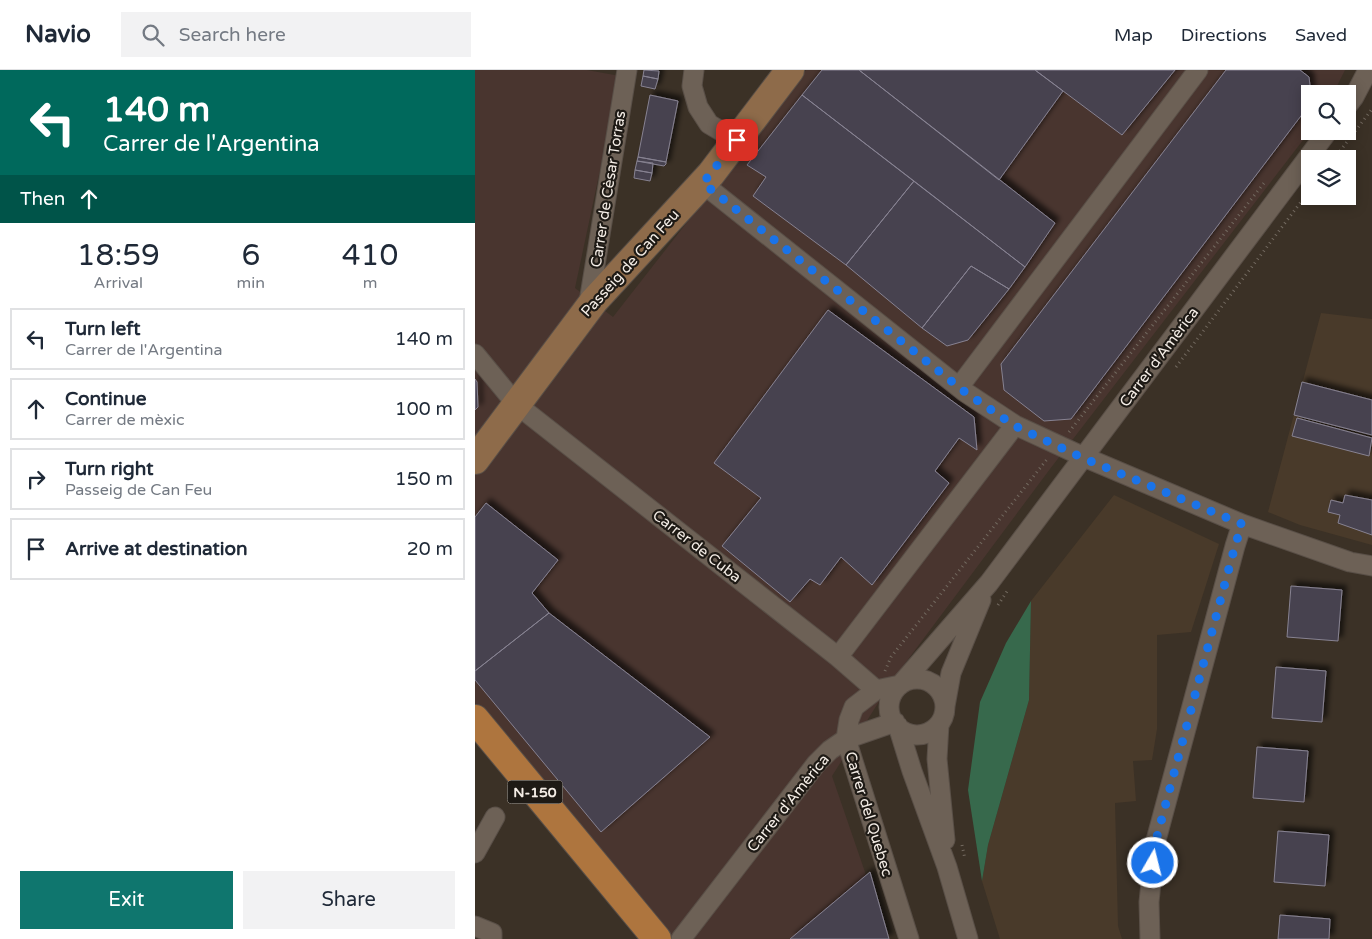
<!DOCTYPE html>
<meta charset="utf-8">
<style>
:root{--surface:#fff;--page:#f2f2f3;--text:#1f2937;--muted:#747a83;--line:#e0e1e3;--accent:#0f766e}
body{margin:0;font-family:"Varela Round",sans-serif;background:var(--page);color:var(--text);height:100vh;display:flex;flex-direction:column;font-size:19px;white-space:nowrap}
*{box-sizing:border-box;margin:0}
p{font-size:16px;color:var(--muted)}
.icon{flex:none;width:28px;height:28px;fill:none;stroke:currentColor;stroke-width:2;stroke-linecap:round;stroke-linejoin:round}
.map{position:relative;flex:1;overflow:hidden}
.panel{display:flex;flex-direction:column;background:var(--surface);width:475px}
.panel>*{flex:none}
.hud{background:#00695c;color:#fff;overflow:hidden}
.tools{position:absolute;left:826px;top:15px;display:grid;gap:10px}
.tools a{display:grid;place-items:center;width:55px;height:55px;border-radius:0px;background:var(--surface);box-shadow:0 2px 12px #0003;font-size:25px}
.pin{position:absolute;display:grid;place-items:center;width:42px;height:42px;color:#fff;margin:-21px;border-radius:10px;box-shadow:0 2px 8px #0006}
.me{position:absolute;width:55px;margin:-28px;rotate:8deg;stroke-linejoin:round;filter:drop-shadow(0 0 4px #0008)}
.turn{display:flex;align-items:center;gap:18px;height:105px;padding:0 20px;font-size:22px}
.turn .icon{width:65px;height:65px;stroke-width:2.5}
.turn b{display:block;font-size:35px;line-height:42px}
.then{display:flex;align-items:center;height:48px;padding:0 20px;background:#0003;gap:10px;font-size:19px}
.eta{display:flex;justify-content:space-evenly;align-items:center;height:85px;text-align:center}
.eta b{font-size:30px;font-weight:600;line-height:35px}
.button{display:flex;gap:10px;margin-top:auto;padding:10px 20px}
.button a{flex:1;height:58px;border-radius:0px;background:var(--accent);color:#fff;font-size:20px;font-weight:600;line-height:58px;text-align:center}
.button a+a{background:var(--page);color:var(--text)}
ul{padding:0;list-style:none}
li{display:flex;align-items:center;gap:15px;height:62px;margin:0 10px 8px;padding:0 10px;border:2px solid var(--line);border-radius:0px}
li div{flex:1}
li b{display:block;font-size:19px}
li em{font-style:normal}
header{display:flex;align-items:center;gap:30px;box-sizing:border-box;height:70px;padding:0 25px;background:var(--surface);border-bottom:1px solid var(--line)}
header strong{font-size:24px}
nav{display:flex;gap:28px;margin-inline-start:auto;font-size:18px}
.search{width:350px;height:45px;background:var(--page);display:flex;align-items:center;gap:12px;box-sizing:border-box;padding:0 18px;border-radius:0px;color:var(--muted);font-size:19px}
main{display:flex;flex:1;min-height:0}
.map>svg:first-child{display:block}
.industrial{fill:#49352f}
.built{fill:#493a2a}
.green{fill:#37694c}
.building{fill:#464250;stroke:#878291;filter:url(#shadow)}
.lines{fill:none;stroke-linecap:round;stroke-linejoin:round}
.street-casing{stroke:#594f47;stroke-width:21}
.secondary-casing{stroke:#594f47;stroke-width:30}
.primary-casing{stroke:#594f47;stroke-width:30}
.path{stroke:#736a60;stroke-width:3;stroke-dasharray:1 4;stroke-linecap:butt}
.street{stroke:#6d6156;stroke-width:19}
.secondary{stroke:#8e6b4a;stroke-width:28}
.primary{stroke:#ae753e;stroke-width:28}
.route{stroke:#1a73e8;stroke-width:9;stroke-dasharray:0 16.2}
.labels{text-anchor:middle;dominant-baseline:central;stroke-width:4.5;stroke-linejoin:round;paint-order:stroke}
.shield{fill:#1e1a15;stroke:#b4aea7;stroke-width:1}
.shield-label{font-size:14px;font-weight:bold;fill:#f4ede6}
.street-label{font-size:15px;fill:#f4ede6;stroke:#1e1a15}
</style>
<header>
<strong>Navio</strong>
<div class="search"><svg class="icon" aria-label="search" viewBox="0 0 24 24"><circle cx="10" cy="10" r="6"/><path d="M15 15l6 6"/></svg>Search here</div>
<nav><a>Map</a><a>Directions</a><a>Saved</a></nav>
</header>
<main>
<section class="panel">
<div class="hud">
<div class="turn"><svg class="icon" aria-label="left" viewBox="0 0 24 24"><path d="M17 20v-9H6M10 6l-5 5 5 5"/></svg><div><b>140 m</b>Carrer de l'Argentina</div></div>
<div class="then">Then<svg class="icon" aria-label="ahead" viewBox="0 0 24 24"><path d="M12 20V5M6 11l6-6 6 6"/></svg></div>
</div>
<div class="eta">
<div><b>18:59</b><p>Arrival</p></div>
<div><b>6</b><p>min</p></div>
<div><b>410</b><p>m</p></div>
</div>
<ul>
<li><svg class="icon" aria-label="left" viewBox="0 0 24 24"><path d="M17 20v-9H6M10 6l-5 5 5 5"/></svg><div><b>Turn left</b><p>Carrer de l'Argentina</p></div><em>140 m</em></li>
<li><svg class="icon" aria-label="ahead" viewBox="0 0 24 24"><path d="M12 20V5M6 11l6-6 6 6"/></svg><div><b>Continue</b><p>Carrer de mèxic</p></div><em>100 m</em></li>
<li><svg class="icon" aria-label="right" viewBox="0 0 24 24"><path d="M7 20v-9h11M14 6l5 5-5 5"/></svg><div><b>Turn right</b><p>Passeig de Can Feu</p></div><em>150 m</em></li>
<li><svg class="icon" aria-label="arrive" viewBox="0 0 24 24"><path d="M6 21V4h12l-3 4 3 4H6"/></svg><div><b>Arrive at destination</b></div><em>20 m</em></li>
</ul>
<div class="button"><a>Exit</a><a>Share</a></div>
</section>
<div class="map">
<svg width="897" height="869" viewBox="0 0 897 869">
<defs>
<filter id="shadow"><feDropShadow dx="4.5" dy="-4.5" stdDeviation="2.5" flood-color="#0009"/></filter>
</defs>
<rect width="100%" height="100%" fill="#3b3126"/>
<path class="industrial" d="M 0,0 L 112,0 L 145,6 L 100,218 L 138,247 L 331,0 L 870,0 L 858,24 L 835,24 L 835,61 L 575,399 L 417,611 L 357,706 L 413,869 L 191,869 L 0,644 Z"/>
<path class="built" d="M 846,243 L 897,249 L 897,475 L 825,455 L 793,442 Z
M 639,425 L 744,474 L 716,562 L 682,565 L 682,659 L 677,690 L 658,691 L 661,731 L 640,733 L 643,856 L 647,869 L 525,869 L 507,811 L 513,775 L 554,630 L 556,531 Z"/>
<path class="green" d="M 556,531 L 554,630 L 513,775 L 507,811 L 493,720 L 505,632 L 531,573 Z"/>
<path class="building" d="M 169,0 L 184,1 L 183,9 L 168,6 Z
M 347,0 L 384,0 L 580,153 L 550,197 L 327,25 Z
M 384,0 L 560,0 L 588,21 L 524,110 Z
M 560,0 L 700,0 L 647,65 Z
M 751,0 L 825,0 L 834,7 L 836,24 L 835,34 L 596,349 L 569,351 L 529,320 L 526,294 Z
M 168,6 L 183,9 L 180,19 L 166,16 Z
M 175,25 L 203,31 L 191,92 L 163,87 Z
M 327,25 L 439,111 L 371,195 L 278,126 L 291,107 L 272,95 Z
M 163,87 L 191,92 L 191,94 L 189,96 L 162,91 Z
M 162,91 L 178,93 L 177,103 L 160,100 Z
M 160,100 L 177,103 L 175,111 L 159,108 Z
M 439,111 L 550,197 L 534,219 L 496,196 L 447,258 L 371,195 Z
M 496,196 L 534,219 L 493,270 L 472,276 L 447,258 Z
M 353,240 L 499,347 L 502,380 L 484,368 L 460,401 L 474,413 L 397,515 L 366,487 L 345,515 L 335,509 L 315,532 L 247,476 L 286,428 L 239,393 Z
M 0,309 L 2,312 L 3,337 L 0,340 Z
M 827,312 L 897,330 L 897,365 L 819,345 Z
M 822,348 L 897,368 L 894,386 L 817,366 Z
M 870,425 L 897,430 L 897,465 L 863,453 L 865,445 L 853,442 L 856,430 L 868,433 Z
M 11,433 L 83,490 L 57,523 L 74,543 L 0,601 L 0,447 Z
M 816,516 L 867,520 L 863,571 L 812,567 Z
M 74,543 L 235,667 L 126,762 L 0,610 L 0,601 Z
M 801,597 L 851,601 L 847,652 L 797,648 Z
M 782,677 L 833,681 L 829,732 L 778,728 Z
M 803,761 L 854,765 L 850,816 L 799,812 Z
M 395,802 L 414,869 L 315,869 Z
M 805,845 L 855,849 L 854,869 L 803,869 Z"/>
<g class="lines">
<defs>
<path id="street" d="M 219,0 L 217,16 L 223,37 L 234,54 L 261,70
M 872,36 L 879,27 L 893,0
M 227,113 L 490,322 L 540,355 L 609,387 L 767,454 L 875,492 L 897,496
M 113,238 L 152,0
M 0,284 L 41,334 L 363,587 L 401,620
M 484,317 L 723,0
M 363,587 L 540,355
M414 637a28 28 0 1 1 56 0a28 28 0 1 1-56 0Z
M 427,613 L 514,513 L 853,61
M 425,615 L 401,620 L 379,637 L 374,650 L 371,669 L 434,869
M 470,636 L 476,603 L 506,530
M 464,654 L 462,689 L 470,770
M 423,656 L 437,701 L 472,797 L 493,869
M 0,783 L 20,747
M 0,856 L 17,863 L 17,869
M 206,869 L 341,694 L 355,680 L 371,669 L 420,652
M 675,869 L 674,832 L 680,774 L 760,476 L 767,454"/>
<path id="secondary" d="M 0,390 L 119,231 L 236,104 L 315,0"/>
<path id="primary" d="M 0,649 L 182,869"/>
</defs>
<use href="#street" class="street-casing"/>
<use href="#secondary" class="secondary-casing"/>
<use href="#primary" class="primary-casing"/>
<path class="path" d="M 859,89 L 897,39
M 701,297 L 835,120
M 594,362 L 789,113
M 523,535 L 533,520
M 410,601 L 416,587 L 573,388
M 487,775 L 490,789"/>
<use href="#street" class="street"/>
<use href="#secondary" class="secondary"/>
<use href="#primary" class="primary"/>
</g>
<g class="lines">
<path class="route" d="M 262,70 L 228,113 L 490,322 L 540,356 L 608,388 L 767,454 L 760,476 L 680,774 L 678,793"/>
</g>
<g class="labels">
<rect class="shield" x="32.5" y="710.5" width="55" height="23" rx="4"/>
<g class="shield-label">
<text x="60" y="722">N-150</text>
</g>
<g class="street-label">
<text transform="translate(133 119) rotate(-81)">Carrer de Cèsar Torras</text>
<text transform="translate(155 193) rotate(-48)">Passeig de Can Feu</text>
<text transform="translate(684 287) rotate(-53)">Carrer d'Amèrica</text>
<text transform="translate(222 476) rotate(38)">Carrer de Cuba</text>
<text transform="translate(313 733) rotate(-51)">Carrer d'Amèrica</text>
<text transform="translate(394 744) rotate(73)">Carrer del Quebec</text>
</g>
</g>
</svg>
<div class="tools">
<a><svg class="icon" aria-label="search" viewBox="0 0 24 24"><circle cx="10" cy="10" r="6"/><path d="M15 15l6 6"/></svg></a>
<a><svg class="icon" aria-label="layers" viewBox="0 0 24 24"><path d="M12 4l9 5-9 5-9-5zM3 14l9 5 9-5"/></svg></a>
</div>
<div class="pin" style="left:262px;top:70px;background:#d93025"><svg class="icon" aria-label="arrive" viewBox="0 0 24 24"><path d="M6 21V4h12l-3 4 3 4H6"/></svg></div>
<svg class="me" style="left:678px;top:793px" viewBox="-20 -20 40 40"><circle r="17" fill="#1a73e8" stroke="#fff" stroke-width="3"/><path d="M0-11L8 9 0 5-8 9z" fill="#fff"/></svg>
</div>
</main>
